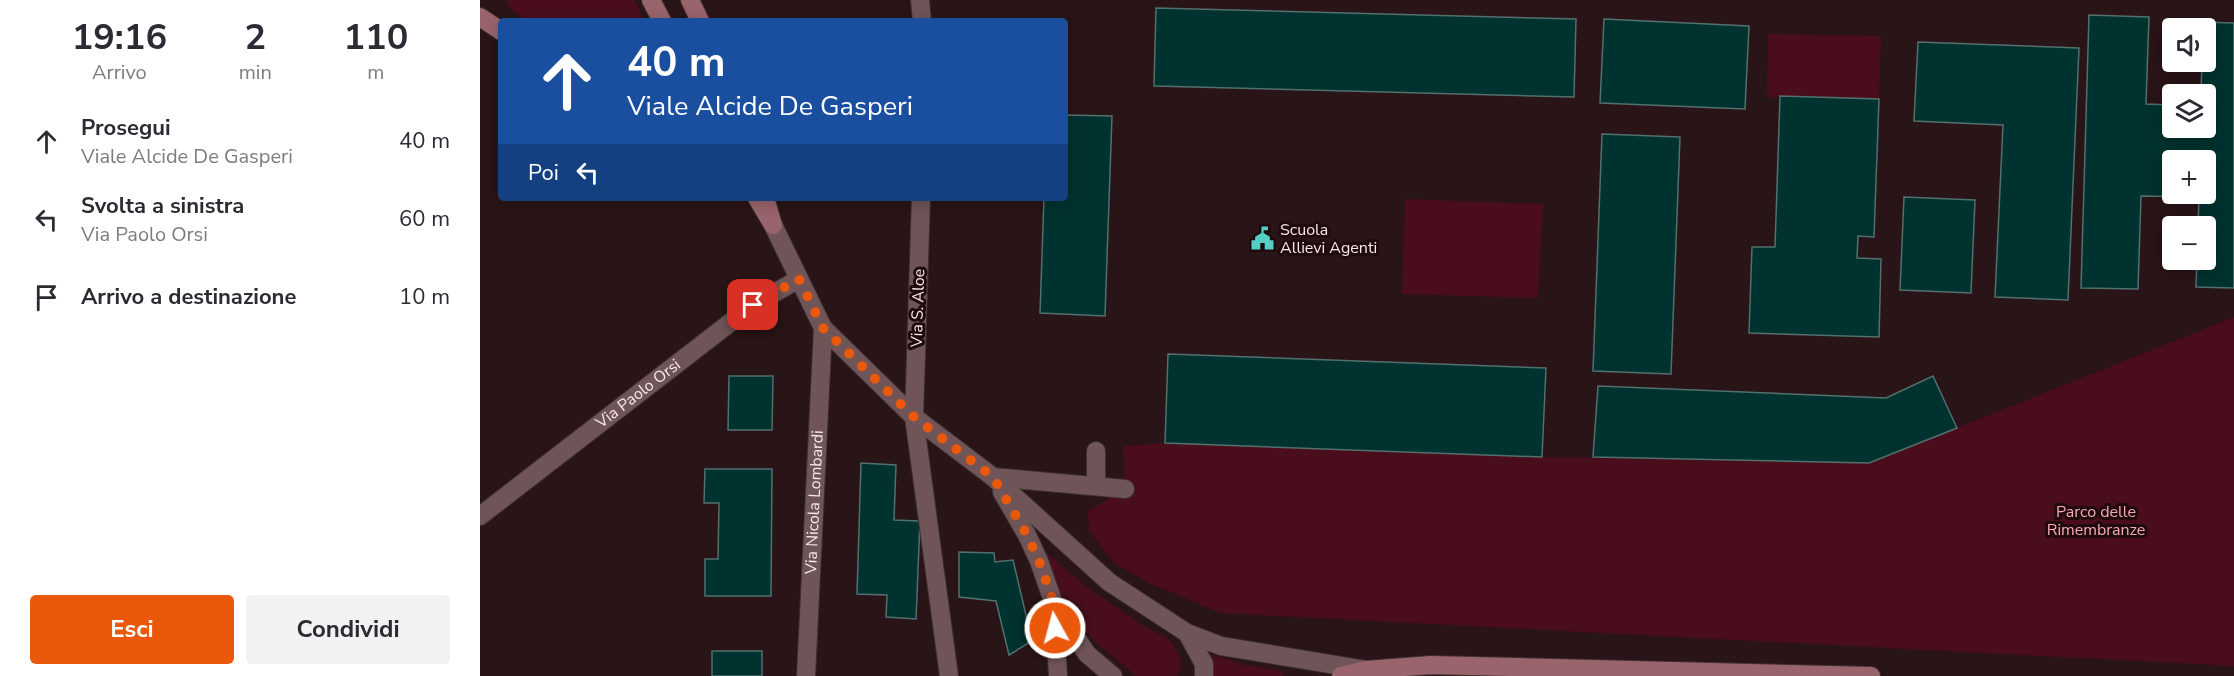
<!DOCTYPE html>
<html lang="it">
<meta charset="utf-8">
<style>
:root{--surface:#fff;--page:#f2f2f3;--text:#2b2b33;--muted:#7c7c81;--accent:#ea580c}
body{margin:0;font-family:"Nunito Sans",sans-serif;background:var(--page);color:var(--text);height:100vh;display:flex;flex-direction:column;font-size:22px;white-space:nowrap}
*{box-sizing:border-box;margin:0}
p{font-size:20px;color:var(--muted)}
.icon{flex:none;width:33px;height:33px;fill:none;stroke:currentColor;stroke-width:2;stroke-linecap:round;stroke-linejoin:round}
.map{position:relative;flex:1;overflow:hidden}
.drawer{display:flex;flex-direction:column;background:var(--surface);width:480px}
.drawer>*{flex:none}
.banner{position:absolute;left:18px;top:18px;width:570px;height:183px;border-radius:6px;box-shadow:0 3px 15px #0003;background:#1a4fa0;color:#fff;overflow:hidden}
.tools{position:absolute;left:1682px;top:18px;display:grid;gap:12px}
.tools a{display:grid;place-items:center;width:54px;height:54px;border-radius:6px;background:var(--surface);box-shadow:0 3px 15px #0003;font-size:30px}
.pin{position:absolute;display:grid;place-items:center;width:51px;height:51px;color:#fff;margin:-26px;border-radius:12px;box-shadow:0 3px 9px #0006}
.me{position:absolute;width:66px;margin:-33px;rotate:353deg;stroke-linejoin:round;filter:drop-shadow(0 0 4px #0008)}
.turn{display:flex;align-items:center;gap:21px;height:126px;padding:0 30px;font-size:27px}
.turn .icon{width:78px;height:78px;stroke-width:2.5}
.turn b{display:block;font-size:42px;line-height:51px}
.then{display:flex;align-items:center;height:57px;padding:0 30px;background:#0003;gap:12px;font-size:22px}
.eta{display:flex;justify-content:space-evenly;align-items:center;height:102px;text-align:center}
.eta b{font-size:36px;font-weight:700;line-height:42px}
.action{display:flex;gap:12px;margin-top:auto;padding:12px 30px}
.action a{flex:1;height:69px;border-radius:6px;background:var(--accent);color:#fff;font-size:24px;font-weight:700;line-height:69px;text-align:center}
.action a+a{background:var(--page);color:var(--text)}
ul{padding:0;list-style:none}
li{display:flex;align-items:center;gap:18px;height:78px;padding:0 30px}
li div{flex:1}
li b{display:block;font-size:22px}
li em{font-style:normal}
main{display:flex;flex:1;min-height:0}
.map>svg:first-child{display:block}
.green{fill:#490d1b}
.building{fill:#00322f;stroke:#52706d;stroke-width:1.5;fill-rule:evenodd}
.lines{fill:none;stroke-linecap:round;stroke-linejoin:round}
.street-casing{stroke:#3f3032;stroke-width:20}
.secondary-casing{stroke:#3f3032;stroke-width:20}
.street{stroke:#6f5558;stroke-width:18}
.secondary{stroke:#9a646c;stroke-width:18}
.route{stroke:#ea580c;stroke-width:10;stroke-dasharray:0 18}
.labels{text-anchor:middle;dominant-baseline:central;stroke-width:6;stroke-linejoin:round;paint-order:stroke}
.poi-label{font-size:16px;fill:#f7e8e9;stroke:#1f0b0e;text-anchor:start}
.street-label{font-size:16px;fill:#f7e8e9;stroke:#1f0b0e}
.park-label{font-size:16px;fill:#f8a8b2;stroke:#1f0b0e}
</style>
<main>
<section class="drawer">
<div class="eta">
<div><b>19:16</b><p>Arrivo</p></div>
<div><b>2</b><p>min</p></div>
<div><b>110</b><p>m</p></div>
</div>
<ul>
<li><svg class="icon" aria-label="ahead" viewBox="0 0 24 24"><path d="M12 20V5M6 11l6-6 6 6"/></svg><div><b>Prosegui</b><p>Viale Alcide De Gasperi</p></div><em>40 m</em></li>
<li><svg class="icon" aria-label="left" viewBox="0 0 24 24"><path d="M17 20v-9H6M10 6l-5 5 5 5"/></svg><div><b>Svolta a sinistra</b><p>Via Paolo Orsi</p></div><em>60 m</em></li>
<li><svg class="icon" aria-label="arrive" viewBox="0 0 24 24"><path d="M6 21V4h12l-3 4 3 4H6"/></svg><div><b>Arrivo a destinazione</b></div><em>10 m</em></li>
</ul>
<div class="action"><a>Esci</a><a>Condividi</a></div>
</section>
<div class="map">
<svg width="1754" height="676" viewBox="0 0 1754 676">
<rect width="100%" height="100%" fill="#291417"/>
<path class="green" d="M 27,0 L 154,0 L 165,21 L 48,21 L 30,9 Z
M 1288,34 L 1401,36 L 1399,99 L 1287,97 Z
M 925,199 L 1063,204 L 1058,298 L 922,294 Z
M 1754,317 L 1754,666 L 740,613 L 669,583 L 634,563 L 609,531 L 608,511 L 645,489 L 643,446 L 685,443 L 1062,457 L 1389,463 Z
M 560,547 L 604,585 L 659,623 L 690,640 L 700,658 L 701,668 L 697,676 L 656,676 L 612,639 L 593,616 L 577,585 Z
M 728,653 L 764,665 L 803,671 L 803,676 L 732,676 Z"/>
<path class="building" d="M 676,8 L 1096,19 L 1094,97 L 674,86 Z
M 1609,15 L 1669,17 L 1666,104 L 1692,105 L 1692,128 L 1725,128 L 1725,94 L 1721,94 L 1722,62 L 1725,62 L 1723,22 L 1754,23 L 1754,288 L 1716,287 L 1717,260 L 1725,260 L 1725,226 L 1718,226 L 1719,197 L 1661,196 L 1658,289 L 1601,288 ZM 1692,160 L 1725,160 L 1725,194 L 1692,194 Z
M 1124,19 L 1269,26 L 1265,109 L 1120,103 Z
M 1438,42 L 1599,48 L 1588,300 L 1515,297 L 1523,125 L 1434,121 Z
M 1300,96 L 1399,99 L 1394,237 L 1378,236 L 1377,258 L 1401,259 L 1399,337 L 1269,333 L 1272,247 L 1295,247 Z
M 585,115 L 632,116 L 625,316 L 560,313 L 564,198 L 585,198 Z
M 1122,134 L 1200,137 L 1191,374 L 1113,371 Z
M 1424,197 L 1495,200 L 1491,293 L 1420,290 Z
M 688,354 L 1066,368 L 1062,457 L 685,443 Z
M 249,376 L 293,376 L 292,430 L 248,430 Z
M 1453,376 L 1477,428 L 1389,463 L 1113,457 L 1118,386 L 1406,398 Z
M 381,463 L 416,465 L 414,520 L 440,521 L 436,619 L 406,617 L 407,595 L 377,594 Z
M 225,469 L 292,469 L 291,596 L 225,596 L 225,559 L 238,559 L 239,503 L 224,503 Z
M 479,552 L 514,553 L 515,562 L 533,560 L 552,641 L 529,655 L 516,601 L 479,597 Z
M 232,651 L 282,651 L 282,676 L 232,676 Z"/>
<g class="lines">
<defs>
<g id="street">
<path d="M 440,0 L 442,21"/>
<path d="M 441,198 L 434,417 L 469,676"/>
<path d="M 293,225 L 343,328 L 434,417 L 513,477 L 629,582 L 707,633 L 724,664 L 724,676"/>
<path d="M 513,477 L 645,489"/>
<path d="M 616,486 L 616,451"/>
<path d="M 522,492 L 547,535 L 559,561 L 574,604 L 607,654 L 633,676"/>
<path id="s1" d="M 0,516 L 273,305 L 319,279"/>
<path d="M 574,606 L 578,676"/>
<path d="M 707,633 L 741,646 L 886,670"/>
<path id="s2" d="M 326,676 L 343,328"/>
</g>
<path id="secondary" d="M 171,0 L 182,21
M 210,0 L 220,21
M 0,17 L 21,31
M 277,198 L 293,225 L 285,198
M 861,676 L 886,670 L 951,665 L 1391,676"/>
</defs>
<use href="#street" class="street-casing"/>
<use href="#secondary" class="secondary-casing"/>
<use href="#street" class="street"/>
<use href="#secondary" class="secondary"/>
</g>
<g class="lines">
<path class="route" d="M 273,305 L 319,279 L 343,328 L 434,417 L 513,477 L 547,535 L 559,561 L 574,604 L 575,628"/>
</g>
<defs>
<symbol id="civic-bare" viewBox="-9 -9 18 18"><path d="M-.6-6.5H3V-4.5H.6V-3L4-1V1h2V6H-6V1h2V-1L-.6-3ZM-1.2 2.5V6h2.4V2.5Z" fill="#55cec6" stroke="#1f0b0e" stroke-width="2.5" paint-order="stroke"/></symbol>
</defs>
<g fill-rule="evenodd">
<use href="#civic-bare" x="766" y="222" width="33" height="33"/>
</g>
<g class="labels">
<g class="poi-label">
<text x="800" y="230">Scuola<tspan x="800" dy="18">Allievi Agenti</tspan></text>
</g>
<g class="street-label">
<text transform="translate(438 308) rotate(-88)">Via S. Aloe</text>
<text stroke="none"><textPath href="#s1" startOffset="200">Via Paolo Orsi</textPath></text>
<text stroke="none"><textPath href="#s2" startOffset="174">Via Nicola Lombardi</textPath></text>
</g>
<g class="park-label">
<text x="1616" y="512">Parco delle<tspan x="1616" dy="18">Rimembranze</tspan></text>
</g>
</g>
</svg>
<div class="tools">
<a><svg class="icon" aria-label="sound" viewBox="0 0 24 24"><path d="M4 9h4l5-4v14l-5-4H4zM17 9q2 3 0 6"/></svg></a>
<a><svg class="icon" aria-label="layers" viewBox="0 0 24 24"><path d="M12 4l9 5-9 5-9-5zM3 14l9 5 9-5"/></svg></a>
<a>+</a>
<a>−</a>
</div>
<div class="pin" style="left:273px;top:305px;background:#d93025"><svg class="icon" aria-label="arrive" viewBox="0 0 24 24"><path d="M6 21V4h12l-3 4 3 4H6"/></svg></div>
<svg class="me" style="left:575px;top:628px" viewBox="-20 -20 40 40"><circle r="17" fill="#ea580c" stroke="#fff" stroke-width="3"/><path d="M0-11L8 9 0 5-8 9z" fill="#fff"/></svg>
<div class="banner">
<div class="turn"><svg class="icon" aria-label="ahead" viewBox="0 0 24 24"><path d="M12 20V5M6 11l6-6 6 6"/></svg><div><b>40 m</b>Viale Alcide De Gasperi</div></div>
<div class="then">Poi<svg class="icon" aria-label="left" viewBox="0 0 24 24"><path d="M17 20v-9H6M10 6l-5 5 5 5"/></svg></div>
</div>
</div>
</main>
